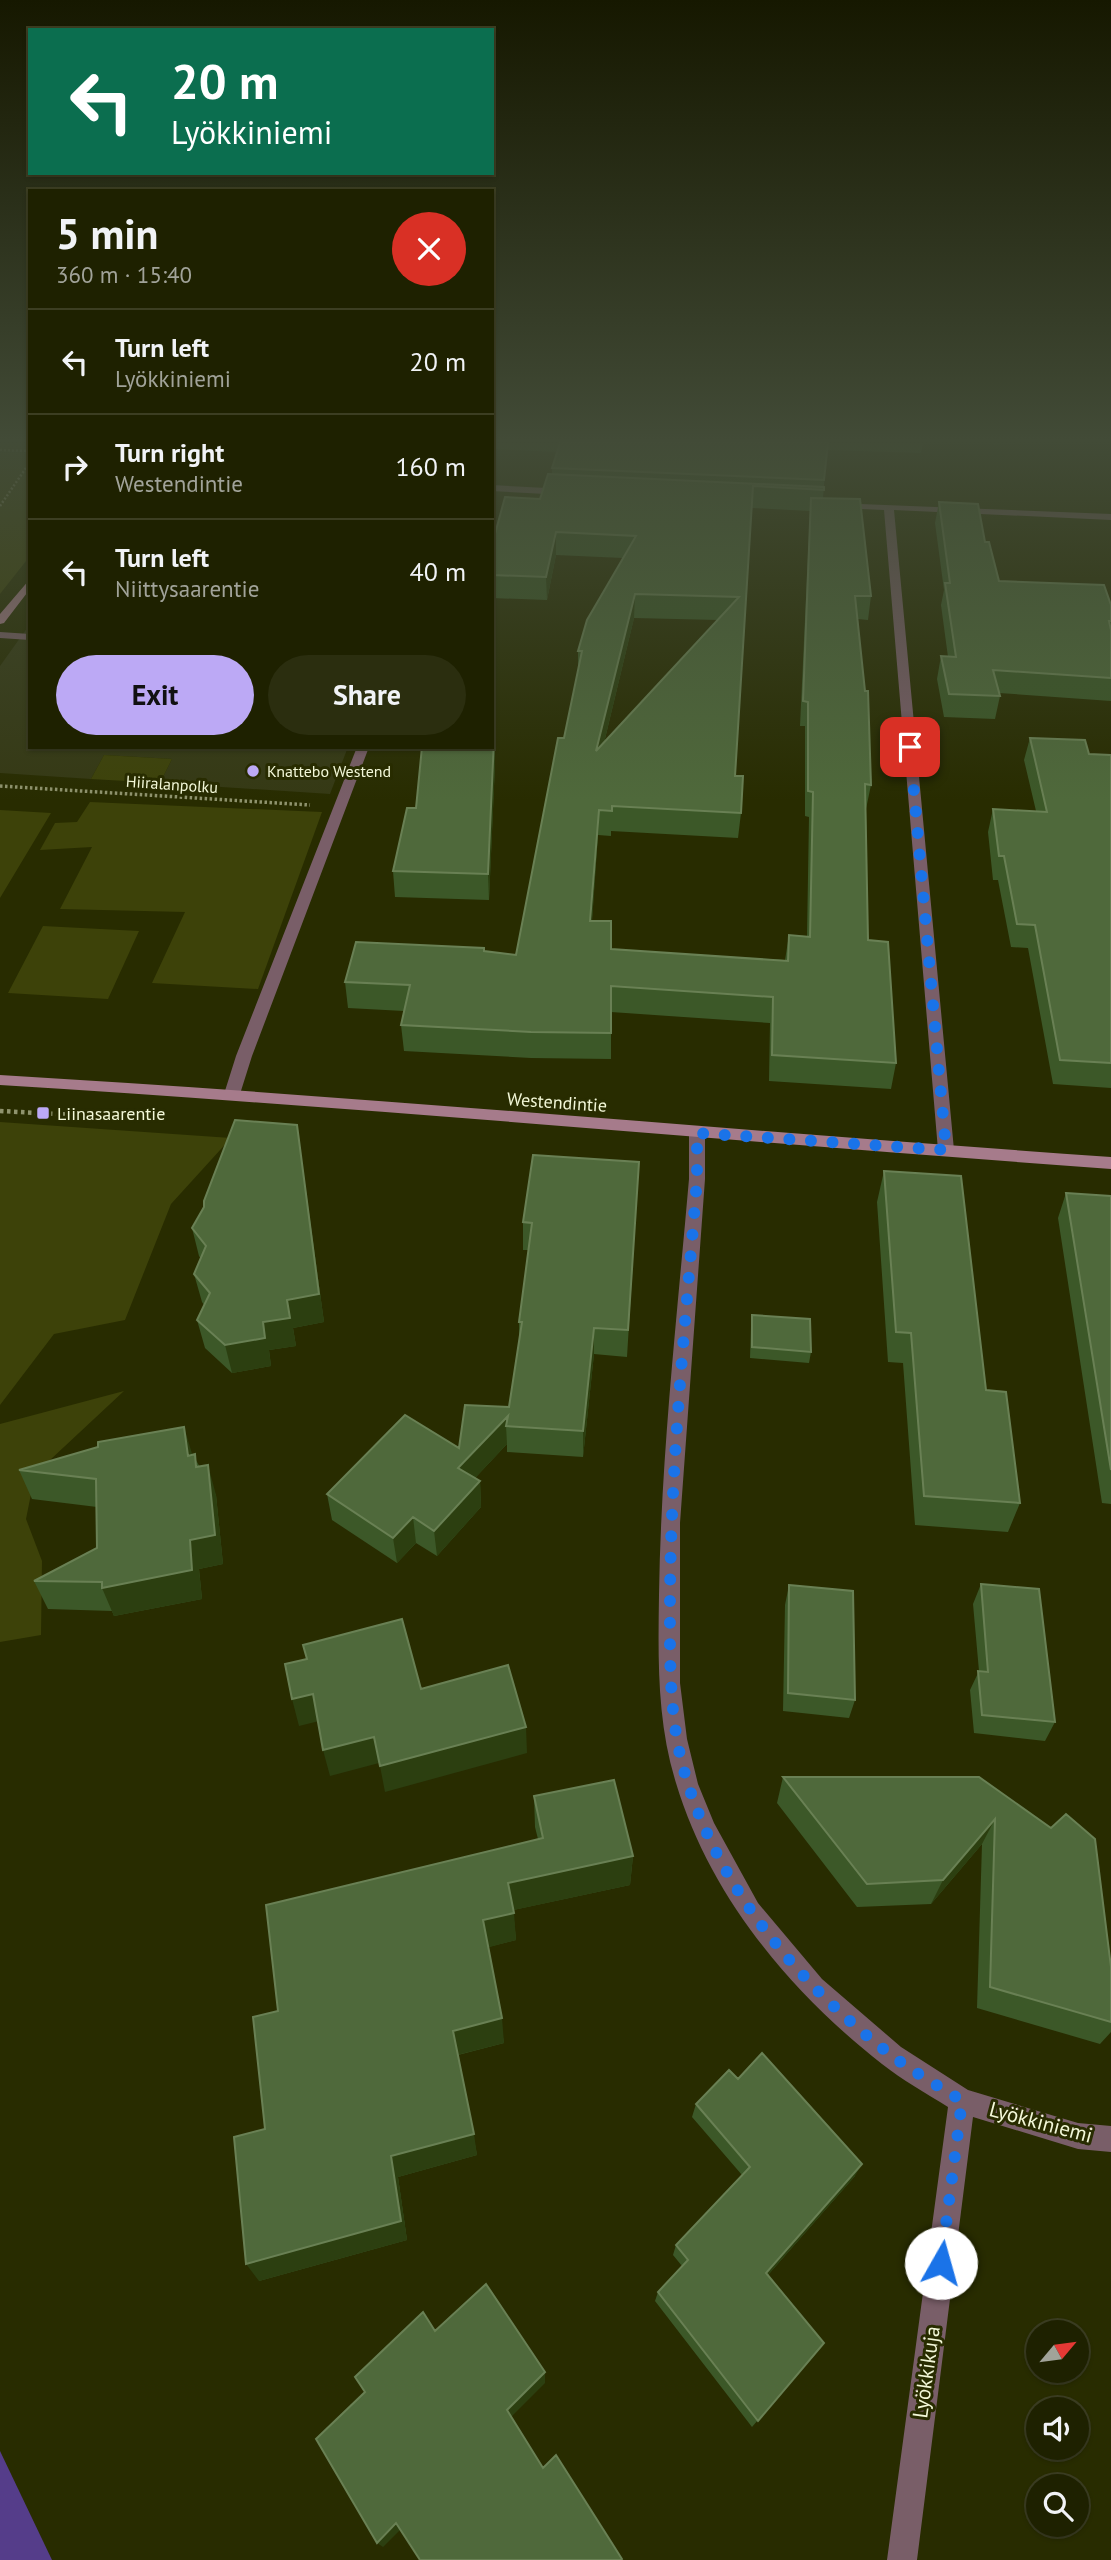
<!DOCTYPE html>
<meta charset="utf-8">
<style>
:root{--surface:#1e2100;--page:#2b2e0f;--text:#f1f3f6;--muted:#a1a399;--line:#3c3e22;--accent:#bca9f5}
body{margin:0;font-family:"PT Sans",sans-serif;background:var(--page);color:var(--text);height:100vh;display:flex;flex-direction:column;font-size:26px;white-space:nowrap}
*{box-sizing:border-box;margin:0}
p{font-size:23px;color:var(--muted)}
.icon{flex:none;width:38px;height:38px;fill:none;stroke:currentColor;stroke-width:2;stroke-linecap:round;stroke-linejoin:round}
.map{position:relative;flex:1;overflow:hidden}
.details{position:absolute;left:28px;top:189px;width:466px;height:560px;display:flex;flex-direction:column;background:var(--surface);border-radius:0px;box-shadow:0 2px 5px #0004,0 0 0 2px var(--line)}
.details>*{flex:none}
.hud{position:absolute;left:28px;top:28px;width:466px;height:147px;border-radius:0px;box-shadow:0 2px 5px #0004,0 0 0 2px var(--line);background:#0b6e4f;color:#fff;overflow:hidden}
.needle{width:46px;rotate:61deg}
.buttons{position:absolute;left:1026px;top:2320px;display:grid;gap:14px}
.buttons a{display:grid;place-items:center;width:63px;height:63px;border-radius:50%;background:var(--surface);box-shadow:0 2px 5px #0004,0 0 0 2px var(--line);font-size:35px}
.pin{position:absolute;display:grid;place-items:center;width:60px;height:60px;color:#fff;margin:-30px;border-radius:14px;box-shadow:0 4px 10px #0006}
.me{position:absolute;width:77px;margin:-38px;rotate:7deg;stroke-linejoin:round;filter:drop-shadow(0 0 5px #0008)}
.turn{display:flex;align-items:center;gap:24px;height:147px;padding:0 28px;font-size:32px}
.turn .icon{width:91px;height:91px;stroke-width:2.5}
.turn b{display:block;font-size:49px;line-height:60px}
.round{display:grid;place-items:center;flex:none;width:74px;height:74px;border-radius:37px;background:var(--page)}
.overview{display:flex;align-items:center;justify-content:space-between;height:119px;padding:0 28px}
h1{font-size:42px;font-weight:600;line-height:52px}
.cta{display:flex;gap:14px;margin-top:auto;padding:14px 28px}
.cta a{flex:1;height:80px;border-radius:42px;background:var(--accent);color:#111;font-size:28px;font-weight:600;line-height:80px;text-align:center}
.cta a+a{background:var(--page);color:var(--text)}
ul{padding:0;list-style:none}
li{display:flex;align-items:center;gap:21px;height:105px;padding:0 28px;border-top:2px solid var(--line)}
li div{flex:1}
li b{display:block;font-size:26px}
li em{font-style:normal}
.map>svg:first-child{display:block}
.built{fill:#353914}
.green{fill:#3d4209}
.water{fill:#553d8a}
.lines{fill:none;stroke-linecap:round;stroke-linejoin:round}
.path-far2{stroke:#8f936d;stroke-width:2.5;stroke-dasharray:2 2;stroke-linecap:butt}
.path-far1{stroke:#8f936d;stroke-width:3.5;stroke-dasharray:2.5 2.5;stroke-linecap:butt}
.path{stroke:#8f936d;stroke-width:4.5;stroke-dasharray:3.5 3.5;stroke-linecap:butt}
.lane{fill:#795e68;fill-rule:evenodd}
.street{fill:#795e68;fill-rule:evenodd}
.secondary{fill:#a67b8b;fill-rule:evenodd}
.wall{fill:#3c5828;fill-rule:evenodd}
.shaded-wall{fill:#2c3f10}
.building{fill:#4f693b;stroke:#698054;stroke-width:2;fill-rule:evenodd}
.route{stroke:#1a73e8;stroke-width:12;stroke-dasharray:0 21.6}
.poi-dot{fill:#bca9f5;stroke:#282c00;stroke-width:2.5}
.labels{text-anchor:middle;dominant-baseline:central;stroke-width:6;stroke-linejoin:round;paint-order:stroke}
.far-poi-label{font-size:16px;fill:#f3f8d8;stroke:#282c00;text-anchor:start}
.far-street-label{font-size:16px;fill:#f3f8d8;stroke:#282c00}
.street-label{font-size:18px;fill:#f3f8d8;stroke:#282c00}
.poi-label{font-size:18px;fill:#f3f8d8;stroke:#282c00;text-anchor:start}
.near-street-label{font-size:21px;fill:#f3f8d8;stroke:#282c00}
</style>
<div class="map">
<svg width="1111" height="2560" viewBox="0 0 1111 2560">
<rect width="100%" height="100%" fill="#282c00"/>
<path class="built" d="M 30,624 L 30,747 L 348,747 L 330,794 L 160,783 L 172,759 L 104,755 L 91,779 L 0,773 L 0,666 Z"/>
<path class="green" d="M 0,443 L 30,443 L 30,556 L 0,594 Z
M 104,755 L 172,759 L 160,783 L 91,779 Z
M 90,802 L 322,812 L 258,989 L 152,983 L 185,912 L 60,909 L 92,847 L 40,850 L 55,823 L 77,822 Z
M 0,810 L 51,813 L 0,898 Z
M 43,926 L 139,931 L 108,999 L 8,993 Z
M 0,1122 L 231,1138 L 171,1204 L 125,1320 L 54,1334 L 0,1405 Z
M 124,1391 L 35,1474 L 26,1519 L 42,1561 L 41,1635 L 0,1642 L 0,1424 Z"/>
<path class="water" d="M 0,2451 L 52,2560 L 0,2560 Z"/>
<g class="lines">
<path class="path-far2" d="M 0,450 L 30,451
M 0,506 L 30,462"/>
<path class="path-far1" d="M 0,786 L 310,805"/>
<path class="path" d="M 0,1111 L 77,1115"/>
<path class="lane" d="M 0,632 L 30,634 L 30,640 L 0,638 Z"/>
<path class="street" d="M 492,485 L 565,489 L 570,492 L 565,495 L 492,491 Z
M 835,503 L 1111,514 L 1111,520 L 894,510 L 954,1150 L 946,1156 L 938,1150 L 884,510 L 838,508 L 835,507 Z
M 357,747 L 369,747 L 252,1056 L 240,1094 L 232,1099 L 226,1098 L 224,1094 L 236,1056 Z
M 697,1128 L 705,1133 L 705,1179 L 680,1523 L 680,1683 L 687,1739 L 698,1784 L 714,1823 L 758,1903 L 822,1979 L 901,2047 L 968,2090 L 1078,2123 L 1111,2126 L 1111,2152 L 1078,2149 L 973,2117 L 917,2560 L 887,2560 L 948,2107 C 926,2093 902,2080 882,2064 C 790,1992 710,1896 676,1783 C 657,1722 658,1659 659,1595 C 661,1456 677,1317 689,1179 L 689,1133 Z"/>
<path class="secondary" d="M 30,579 L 30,589 L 4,623 L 0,624 L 0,614 Z
M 0,1075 C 371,1097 741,1131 1111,1157 L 1111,1169 C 741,1142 371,1108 0,1085 Z"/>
</g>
<path class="wall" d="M 492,443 L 923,443 L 921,453 L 827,450 L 823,498 L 871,596 L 868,620 L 858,619 L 871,785 L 866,809 L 868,940 L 896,1063 L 891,1089 L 769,1081 L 770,1023 L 611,1012 L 611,1059 L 531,1058 L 404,1051 L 401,1025 L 404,1011 L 348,1008 L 345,982 L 484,951 L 516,955 L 578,672 L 578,651 L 623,558 L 556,555 L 547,600 L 492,598 L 492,545 L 540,499 L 552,475 L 552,468 L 557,452 L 492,449 ZM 752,508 L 810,511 L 800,726 L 805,726 L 805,816 L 809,817 L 807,936 L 789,935 L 785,960 L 611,949 L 592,921 L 598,835 L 611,836 L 611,831 L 738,838 L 741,813 L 735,776 ZM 634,618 L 718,620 L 604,743 Z
M 993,443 L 1022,443 L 993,445 Z
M 939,502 L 985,542 L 999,581 L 1111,605 L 1111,701 L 999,693 L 1000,696 L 995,719 L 944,717 L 937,679 L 941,656 L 948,657 L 941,605 L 944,590 L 935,523 Z
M 1030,738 L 1089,754 L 1111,755 L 1111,1088 L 1053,1084 L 1028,948 L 1011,947 L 998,880 L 993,880 L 988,832 L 993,809 L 1036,811 L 1024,760 Z
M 494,739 L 495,764 L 489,900 L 395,897 L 393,871 L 416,808 Z
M 301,1154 L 324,1322 L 293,1328 L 296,1346 L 269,1350 L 271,1366 L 232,1373 L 205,1348 L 197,1320 L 204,1305 L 202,1302 L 194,1274 L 201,1259 L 199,1256 L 192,1228 Z
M 639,1162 L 627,1357 L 594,1354 L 583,1457 L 507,1452 L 507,1444 L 475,1478 L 480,1481 L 481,1507 L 437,1556 L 416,1543 L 397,1563 L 332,1520 L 327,1494 L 459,1448 L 509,1407 L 519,1342 L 519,1322 L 529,1250 L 523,1250 L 523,1222 Z
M 884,1171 L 986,1390 L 1020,1503 L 1008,1532 L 915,1525 L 903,1363 L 888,1362 L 877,1202 Z
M 1066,1193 L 1111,1196 L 1111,1504 L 1102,1503 L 1058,1218 Z
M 752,1315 L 811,1352 L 809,1363 L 750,1358 L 751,1326 Z
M 193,1455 L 216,1495 L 223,1564 L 199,1569 L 202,1599 L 114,1616 L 112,1611 L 48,1609 L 34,1581 L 97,1548 L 97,1507 L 32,1499 L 19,1470 Z
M 981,1584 L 1055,1722 L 1045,1741 L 974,1733 L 970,1690 L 979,1671 L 973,1604 Z
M 789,1585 L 855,1700 L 849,1718 L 783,1711 L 785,1605 Z
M 783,1777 L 979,1777 L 1111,1967 L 1111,2032 L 1100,2044 L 977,2008 L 982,1844 L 931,1904 L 857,1907 L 777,1803 Z
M 534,1796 L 633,1856 L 630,1885 L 513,1910 L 516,1940 L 488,1947 L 504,2043 L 458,2055 L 477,2155 L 398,2177 L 407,2240 L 259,2281 L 265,2129 L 278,2011 L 538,1839 L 535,1827 Z
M 738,2079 L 855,2176 L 768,2275 L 824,2343 L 752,2427 L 655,2301 L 658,2292 L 682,2266 L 673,2255 L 676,2245 L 742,2175 L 692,2117 L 696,2104 Z"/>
<path class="shaded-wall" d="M 556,532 L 556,555 L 547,600 L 546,577 Z
M 635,594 L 634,618 L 596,776 L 596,751 Z
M 494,739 L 495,764 L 489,900 L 488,874 Z
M 599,810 L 598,835 L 590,946 L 590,921 Z
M 297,1125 L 324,1322 L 293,1328 L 296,1346 L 269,1350 L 271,1366 L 232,1373 L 225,1345 L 263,1322 Z
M 594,1328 L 594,1354 L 583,1457 L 583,1431 Z
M 508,1416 L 506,1426 L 507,1444 L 460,1494 L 458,1468 Z
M 184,1427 L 193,1457 L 188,1456 Z
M 208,1465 L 216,1495 L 223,1564 L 199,1569 L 202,1599 L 114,1616 L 102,1588 L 190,1540 Z
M 480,1481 L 481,1507 L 437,1556 L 434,1531 Z
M 413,1517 L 416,1543 L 397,1563 L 393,1538 Z
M 313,1694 L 319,1721 L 299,1726 L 292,1699 Z
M 526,1727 L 527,1753 L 385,1792 L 380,1766 Z
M 374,1737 L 379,1763 L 330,1776 L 323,1750 Z
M 995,1819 L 982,1844 L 931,1904 L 943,1880 Z
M 633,1856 L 630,1885 L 509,1911 L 508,1883 Z
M 514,1913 L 516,1940 L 486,1948 L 483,1920 Z
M 502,2018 L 504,2043 L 457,2055 L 453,2031 Z
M 474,2134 L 477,2155 L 398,2177 L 407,2240 L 259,2281 L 246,2264 L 391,2156 Z
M 862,2164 L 855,2176 L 761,2283 L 766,2273 Z
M 545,2372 L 545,2383 L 509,2419 L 507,2410 Z
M 396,2523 L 402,2528 L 383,2547 L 377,2543 Z"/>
<path class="building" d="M 560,443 L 828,443 L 824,480 L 552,468 Z
M 548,474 L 824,487 L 824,490 L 753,486 L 735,776 L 743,776 L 741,813 L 612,806 L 612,811 L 599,810 L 590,921 L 611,921 L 611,949 L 788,961 L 789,935 L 810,937 L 813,792 L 808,791 L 808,702 L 803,701 L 811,498 L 860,499 L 871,596 L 855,596 L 865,691 L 868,691 L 871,785 L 865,784 L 868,940 L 888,942 L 896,1063 L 772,1055 L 773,997 L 611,986 L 611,1033 L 531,1032 L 401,1025 L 410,985 L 345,982 L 356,942 L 484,948 L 484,951 L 516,955 L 558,738 L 564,738 L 582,651 L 578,651 L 587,620 L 636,536 L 556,532 L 546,577 L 492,575 L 492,545 L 505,497 L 540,499 ZM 635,594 L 739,597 L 596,751 Z
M 939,502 L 978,504 L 985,542 L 989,542 L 999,581 L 1104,585 L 1111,605 L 1111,621 L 1109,621 L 1111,630 L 1111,678 L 993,670 L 1000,696 L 949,694 L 941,656 L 956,657 L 945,583 L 950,583 Z
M 1030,738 L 1085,740 L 1089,754 L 1111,755 L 1111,1063 L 1060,1060 L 1035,925 L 1017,924 L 1004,856 L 999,856 L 993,809 L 1047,812 Z
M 492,739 L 494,739 L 488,874 L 393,871 L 407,808 L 416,808 L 422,747 L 492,747 Z
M 235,1120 L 297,1125 L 319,1294 L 287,1300 L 290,1318 L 263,1322 L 265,1338 L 225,1345 L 197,1320 L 210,1293 L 194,1274 L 206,1246 L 192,1228 L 204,1207 L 204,1201 Z
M 533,1155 L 639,1162 L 628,1330 L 594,1328 L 583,1431 L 506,1426 L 508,1416 L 458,1468 L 480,1481 L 434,1531 L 413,1517 L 393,1538 L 327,1494 L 405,1415 L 459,1448 L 465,1405 L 509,1407 L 522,1322 L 519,1322 L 532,1223 L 523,1222 Z
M 884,1171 L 961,1176 L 986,1390 L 1006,1392 L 1020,1503 L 924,1496 L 911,1333 L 896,1332 Z
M 1066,1193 L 1111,1196 L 1111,1470 Z
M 752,1315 L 810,1319 L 811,1352 L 752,1347 Z
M 184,1427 L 188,1456 L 195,1454 L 196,1467 L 208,1465 L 215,1535 L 190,1540 L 192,1570 L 102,1588 L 102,1582 L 34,1581 L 97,1548 L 96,1479 L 19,1470 L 98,1447 L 98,1442 Z
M 981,1584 L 1039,1589 L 1055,1722 L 982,1715 L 978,1671 L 988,1672 Z
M 789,1585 L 853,1591 L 855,1700 L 788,1693 Z
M 402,1619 L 421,1689 L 508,1665 L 526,1727 L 380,1766 L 374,1737 L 323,1750 L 313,1694 L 292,1699 L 285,1664 L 307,1659 L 303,1645 Z
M 783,1777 L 979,1777 L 1051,1828 L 1066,1814 L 1095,1839 L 1111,1967 L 1111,2022 L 990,1987 L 995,1819 L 943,1880 L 867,1884 Z
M 614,1780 L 633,1856 L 508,1883 L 514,1913 L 483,1920 L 502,2018 L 453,2031 L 474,2134 L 391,2156 L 401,2221 L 246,2264 L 234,2137 L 265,2129 L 253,2017 L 278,2011 L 266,1905 L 543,1838 L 534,1796 Z
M 762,2053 L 862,2164 L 766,2273 L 824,2343 L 758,2421 L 658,2292 L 688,2260 L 676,2245 L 750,2167 L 696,2104 L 729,2070 L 738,2079 Z
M 486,2284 L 545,2372 L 507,2410 L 543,2468 L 556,2455 L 622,2559 L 621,2560 L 420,2560 L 396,2523 L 377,2543 L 316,2439 L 365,2392 L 355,2377 L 423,2312 L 435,2331 Z"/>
<linearGradient id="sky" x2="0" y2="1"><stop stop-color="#161800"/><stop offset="0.55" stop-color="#424b37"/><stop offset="1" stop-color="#424b37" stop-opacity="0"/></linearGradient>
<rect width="1111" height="801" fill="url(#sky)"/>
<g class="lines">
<path class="route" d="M 910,747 L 946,1150 L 697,1133 L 697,1179 C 686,1318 671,1457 670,1596 C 670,1660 668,1723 688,1784 C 723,1894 801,1986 891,2055 C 913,2072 939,2086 962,2101 L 941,2263"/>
</g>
<g class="poi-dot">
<circle cx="253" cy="771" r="7"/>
<rect x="36" y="1106" width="14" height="14" rx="3.5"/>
</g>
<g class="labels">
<g class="far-poi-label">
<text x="267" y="771">Knattebo Westend</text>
</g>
<g class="far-street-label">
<text transform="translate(172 784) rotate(4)">Hiiralanpolku</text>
</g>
<g class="street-label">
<text transform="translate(557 1102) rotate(4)">Westendintie</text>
</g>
<g class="poi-label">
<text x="57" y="1113">Liinasaarentie</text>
</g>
<g class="near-street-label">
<text transform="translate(1041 2122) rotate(15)">Lyökkiniemi</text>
<text transform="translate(926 2372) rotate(-82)">Lyökkikuja</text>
</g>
</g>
</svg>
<div class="buttons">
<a><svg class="needle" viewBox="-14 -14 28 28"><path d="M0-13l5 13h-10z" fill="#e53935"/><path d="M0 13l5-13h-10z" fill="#a1a399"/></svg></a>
<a><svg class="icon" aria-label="sound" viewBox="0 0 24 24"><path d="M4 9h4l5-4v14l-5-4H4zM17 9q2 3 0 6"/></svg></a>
<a><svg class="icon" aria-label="search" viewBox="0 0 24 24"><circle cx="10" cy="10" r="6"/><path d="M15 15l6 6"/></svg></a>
</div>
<div class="pin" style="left:910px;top:747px;background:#d93025"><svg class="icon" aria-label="arrive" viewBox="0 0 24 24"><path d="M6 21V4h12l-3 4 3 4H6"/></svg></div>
<svg class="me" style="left:941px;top:2263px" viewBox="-20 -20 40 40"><circle r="19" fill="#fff"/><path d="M0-13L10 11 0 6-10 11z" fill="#1a73e8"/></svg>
<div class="hud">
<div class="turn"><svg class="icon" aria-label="left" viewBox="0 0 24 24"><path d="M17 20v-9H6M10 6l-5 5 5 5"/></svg><div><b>20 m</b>Lyökkiniemi</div></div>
</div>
<section class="details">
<div class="overview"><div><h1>5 min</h1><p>360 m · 15:40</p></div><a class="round" style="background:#d93025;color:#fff"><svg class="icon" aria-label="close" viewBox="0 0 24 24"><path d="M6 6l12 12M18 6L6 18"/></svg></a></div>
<ul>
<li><svg class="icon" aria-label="left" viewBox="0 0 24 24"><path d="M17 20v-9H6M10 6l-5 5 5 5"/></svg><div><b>Turn left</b><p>Lyökkiniemi</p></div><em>20 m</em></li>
<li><svg class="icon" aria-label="right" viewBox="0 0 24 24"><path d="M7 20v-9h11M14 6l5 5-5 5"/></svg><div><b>Turn right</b><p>Westendintie</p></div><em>160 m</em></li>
<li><svg class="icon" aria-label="left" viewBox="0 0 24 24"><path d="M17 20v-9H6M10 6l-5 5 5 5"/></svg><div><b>Turn left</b><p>Niittysaarentie</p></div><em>40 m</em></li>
</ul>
<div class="cta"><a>Exit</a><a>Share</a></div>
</section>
</div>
